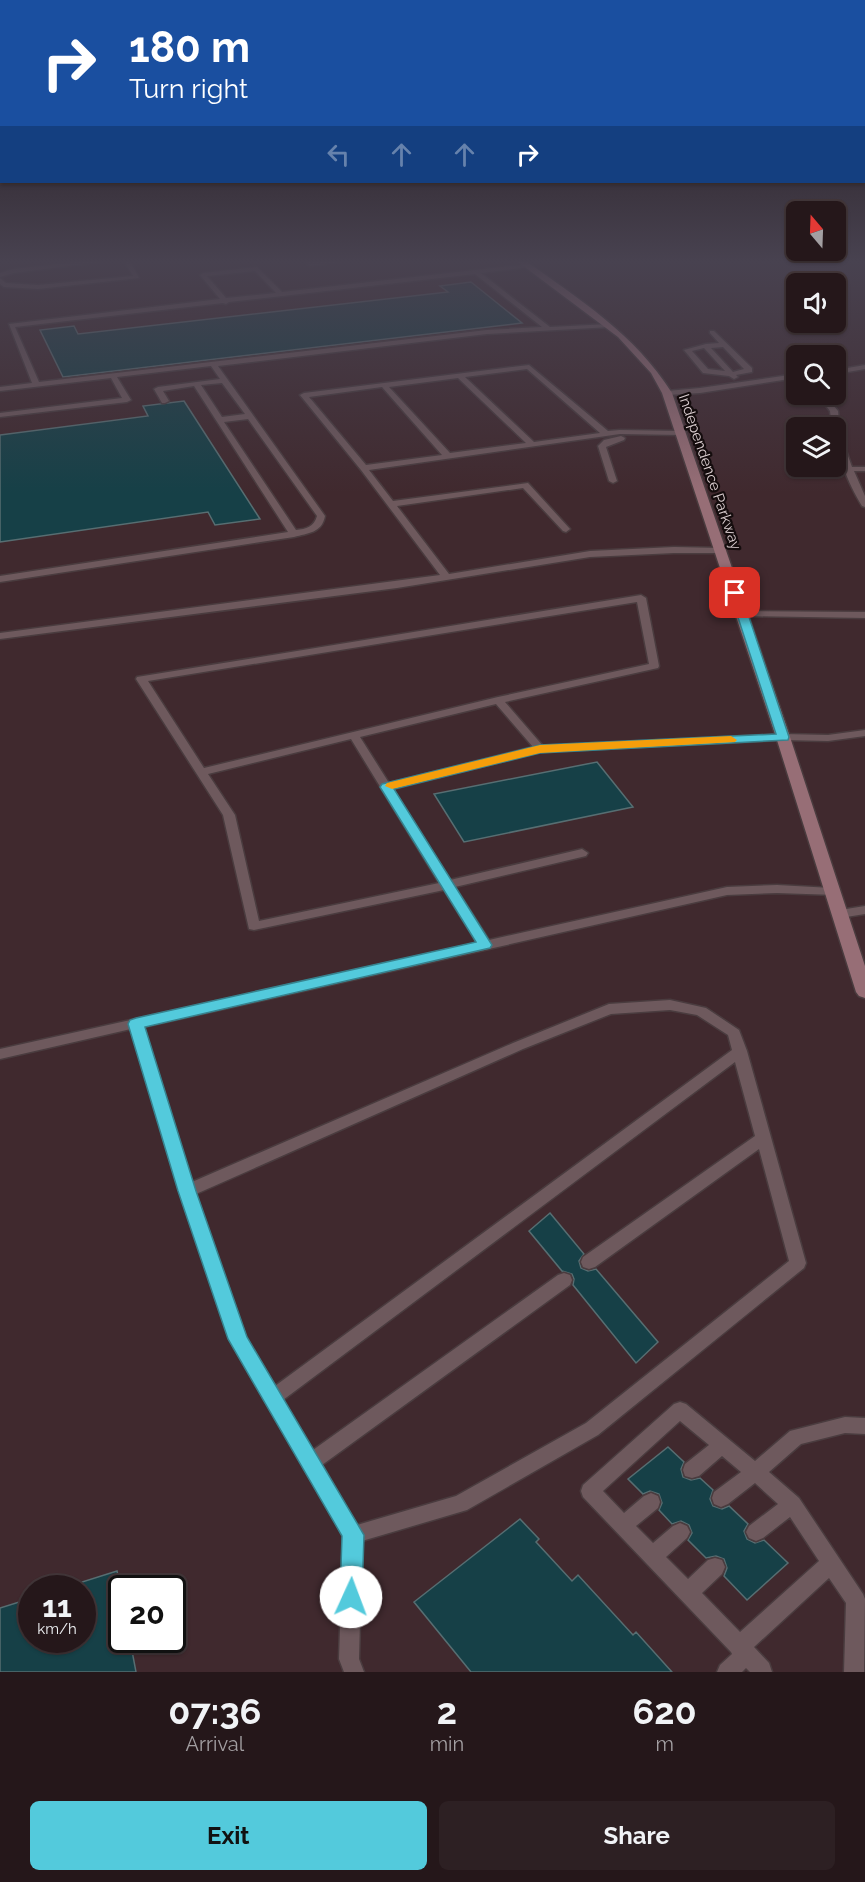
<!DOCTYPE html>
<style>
:root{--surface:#25171a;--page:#2d2023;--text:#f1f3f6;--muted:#a39fa2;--line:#423639;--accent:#53cadc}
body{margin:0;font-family:Raleway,sans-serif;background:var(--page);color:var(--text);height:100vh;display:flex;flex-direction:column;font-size:22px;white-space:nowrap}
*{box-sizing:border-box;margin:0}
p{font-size:20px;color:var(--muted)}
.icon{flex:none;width:33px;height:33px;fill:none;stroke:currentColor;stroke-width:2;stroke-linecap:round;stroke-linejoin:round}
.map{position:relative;height:1672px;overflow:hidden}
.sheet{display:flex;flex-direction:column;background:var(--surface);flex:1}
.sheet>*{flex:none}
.banner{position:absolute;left:0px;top:0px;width:866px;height:183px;box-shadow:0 2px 4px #0004,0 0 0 2px var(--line);background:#1a4fa0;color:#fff;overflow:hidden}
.needle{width:39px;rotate:341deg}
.tools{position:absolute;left:786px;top:201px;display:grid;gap:12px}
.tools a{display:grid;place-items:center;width:60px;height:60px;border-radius:9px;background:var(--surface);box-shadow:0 2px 4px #0004,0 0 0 2px var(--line);font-size:30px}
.speed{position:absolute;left:18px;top:1575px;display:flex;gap:12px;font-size:30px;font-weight:700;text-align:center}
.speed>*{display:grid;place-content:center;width:78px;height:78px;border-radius:50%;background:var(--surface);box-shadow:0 2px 4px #0004,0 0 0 2px var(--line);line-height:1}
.speed small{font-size:15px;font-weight:400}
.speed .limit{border:3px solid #111;border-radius:9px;background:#fff;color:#111}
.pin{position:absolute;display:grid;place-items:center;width:51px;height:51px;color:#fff;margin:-26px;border-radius:12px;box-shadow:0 3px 9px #0006}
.me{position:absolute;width:66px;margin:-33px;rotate:2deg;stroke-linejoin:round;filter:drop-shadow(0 0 4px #0008)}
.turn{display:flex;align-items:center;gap:21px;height:126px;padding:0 30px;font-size:27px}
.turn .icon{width:78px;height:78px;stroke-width:2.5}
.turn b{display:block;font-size:42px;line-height:51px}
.lanes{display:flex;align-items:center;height:57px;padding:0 30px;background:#0003;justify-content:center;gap:30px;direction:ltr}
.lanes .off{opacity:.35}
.eta{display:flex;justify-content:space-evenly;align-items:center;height:102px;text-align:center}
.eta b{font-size:36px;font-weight:700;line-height:42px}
.cta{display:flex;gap:12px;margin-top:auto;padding:12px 30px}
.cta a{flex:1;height:69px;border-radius:9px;background:var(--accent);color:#111;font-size:24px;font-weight:700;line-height:69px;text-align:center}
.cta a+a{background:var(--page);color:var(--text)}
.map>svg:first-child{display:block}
.built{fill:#40292e;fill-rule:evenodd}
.building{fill:#164047;stroke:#576e72;stroke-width:1.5}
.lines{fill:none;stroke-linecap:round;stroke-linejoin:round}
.lane-casing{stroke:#4a3c3f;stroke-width:3}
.secondary-casing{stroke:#4a3c3f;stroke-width:3}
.lane{fill:#6e595d;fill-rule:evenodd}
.secondary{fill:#976e76;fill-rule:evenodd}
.route{fill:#53cadc;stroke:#36838f;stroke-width:1.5}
.slow{fill:#f59e0b}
.labels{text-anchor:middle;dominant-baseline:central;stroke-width:4.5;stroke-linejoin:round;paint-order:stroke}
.far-street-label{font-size:15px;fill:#dacdcf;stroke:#140c0d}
</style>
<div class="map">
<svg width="865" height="1672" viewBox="0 0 865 1672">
<rect width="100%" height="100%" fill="#311f23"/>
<path class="built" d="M 0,259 L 865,259 L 865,1672 L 0,1672 ZM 796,284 L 836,284 L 836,322 L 796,322 ZM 796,356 L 836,356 L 836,394 L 796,394 ZM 796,428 L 836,428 L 836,466 L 796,466 ZM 32,1588 L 82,1588 L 82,1640 L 32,1640 ZM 122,1588 L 172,1588 L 172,1640 L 122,1640 Z"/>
<path class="building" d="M 471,282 L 522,323 L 63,377 L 40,330 L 74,326 L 78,334 L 448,292 L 440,286 Z
M 184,401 L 260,519 L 215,525 L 208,512 L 0,542 L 0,435 L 148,416 L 143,406 Z
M 597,762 L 633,807 L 464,842 L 434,794 Z
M 550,1213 L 584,1254 L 579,1261 L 581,1268 L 588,1271 L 596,1269 L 658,1342 L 636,1363 L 573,1285 L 574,1279 L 572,1274 L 562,1271 L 529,1231 Z
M 668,1447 L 684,1462 L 681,1469 L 683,1477 L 691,1480 L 700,1478 L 713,1490 L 710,1499 L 713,1506 L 722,1509 L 729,1506 L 748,1524 L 744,1531 L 747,1539 L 755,1543 L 764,1540 L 788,1563 L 747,1600 L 724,1576 L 727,1568 L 724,1559 L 716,1556 L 706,1558 L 688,1540 L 692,1533 L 689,1525 L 681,1521 L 672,1524 L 659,1510 L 662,1503 L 659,1494 L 650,1491 L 643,1494 L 628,1479 Z
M 520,1519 L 539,1539 L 536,1542 L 572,1581 L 578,1575 L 633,1635 L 636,1632 L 672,1672 L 471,1672 L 414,1602 Z
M 117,1571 L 122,1594 L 122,1640 L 130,1640 L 136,1672 L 0,1672 L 0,1608 L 32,1598 L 32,1640 L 82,1640 L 82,1582 Z"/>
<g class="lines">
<defs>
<path id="lane" d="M 102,259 L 123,259 L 14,273 L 0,277 L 0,273 L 13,269 Z
M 123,259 L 129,259 L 139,278 L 38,289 L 4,287 L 0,284 L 0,278 L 6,283 L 38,285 L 133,276 Z
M 302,259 L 309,259 L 311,262 L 361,259 L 310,266 Z
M 527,264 L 529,267 L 481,273 L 550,327 L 609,324 L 612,326 L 611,327 L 487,334 L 218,366 L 325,516 C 322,533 308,533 294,537 L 0,582 L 0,576 L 288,532 L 194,386 L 163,391 L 169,401 L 165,403 L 162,403 L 154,389 L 158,387 L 220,379 L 211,366 L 117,377 L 131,400 L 127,402 L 0,417 L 0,413 L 122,398 L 111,378 L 0,391 L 0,387 L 32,383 L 9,324 L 220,299 L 200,275 L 203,273 L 257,267 L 282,292 ZM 255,271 L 276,293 L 226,298 L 207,276 ZM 475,274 L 542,327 L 487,330 L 39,382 L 15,327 L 223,303 L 226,304 L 229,302 ZM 222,383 L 245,414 L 222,417 L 201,385 ZM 248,419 L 317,516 C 314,527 306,529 296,530 L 224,422 Z
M 710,331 L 714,331 L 752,368 L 752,372 L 736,375 L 738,377 L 734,379 L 729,376 L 703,373 L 684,350 L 706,344 L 719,343 L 710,333 ZM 723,347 L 744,369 L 733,372 L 711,348 ZM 704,348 L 725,371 L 708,369 L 692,351 Z
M 529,365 L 608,431 L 620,430 L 681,431 L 685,433 L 681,435 L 620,434 L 369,470 L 393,501 L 528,483 L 570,529 L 566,532 L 563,531 L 523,488 L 397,506 L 449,574 L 590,551 L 674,547 L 721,548 L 724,549 L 724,553 L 674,553 L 590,557 L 397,588 L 0,639 L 0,633 L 440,575 L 361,470 L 300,395 L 304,393 ZM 527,369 L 600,433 L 534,442 L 465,377 ZM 458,378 L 526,443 L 450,453 L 389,387 ZM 382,387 L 442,455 L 366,465 L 309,397 Z
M 865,365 L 865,369 L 836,374 L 836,370 Z
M 796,374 L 796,378 L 700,393 L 667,395 L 663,393 L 667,391 L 700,388 Z
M 817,394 L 824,394 L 838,411 L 840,434 L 852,467 L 865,467 L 865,471 L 854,471 L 865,496 L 865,507 L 862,506 C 848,483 836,454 836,428 L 832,428 L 830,411 Z
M 621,436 L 625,438 L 624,440 L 606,447 L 617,481 L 613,483 L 609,481 L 598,446 L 604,440 Z
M 641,595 L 646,598 L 659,666 L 658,668 L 505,702 L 543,746 L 783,734 L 828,735 L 865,730 L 865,736 L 828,741 L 783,740 L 540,752 L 393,789 L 450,880 L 582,849 L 588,853 L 586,856 L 455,887 L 489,940 L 727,887 L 777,885 L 832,888 L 836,889 L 838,892 L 836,895 L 777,893 L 727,895 L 144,1027 L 192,1182 L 513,1043 L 609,1004 L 670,1000 L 706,1008 L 739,1030 L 747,1051 L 806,1263 L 804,1268 L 598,1435 L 467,1510 L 362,1541 L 359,1659 L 364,1672 L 344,1672 L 339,1659 L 343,1536 L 229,1339 L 179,1191 L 131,1029 L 0,1059 L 0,1049 L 477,943 L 444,890 L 254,930 L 249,929 L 223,815 L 136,679 L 137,677 ZM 637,602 L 649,664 L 498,697 L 204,768 L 148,681 ZM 496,704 L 533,747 L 389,783 L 360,737 ZM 351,739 L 439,883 L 259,921 L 235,815 L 208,774 ZM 670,1010 L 697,1015 L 728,1035 L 732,1050 L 275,1386 L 246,1337 L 196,1194 L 523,1049 L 611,1014 ZM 735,1062 L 755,1136 L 583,1257 L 581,1262 L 583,1267 L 589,1269 L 595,1267 L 759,1149 L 789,1261 L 586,1423 L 456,1496 L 357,1525 L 322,1465 L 570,1285 L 572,1280 L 570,1275 L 564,1273 L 558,1275 L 313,1450 L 283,1400 Z
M 742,611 L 865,612 L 865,618 L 739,616 L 739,612 Z
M 865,906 L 865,914 L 840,918 L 834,914 L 840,910 Z
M 680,1402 L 686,1404 L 755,1461 L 790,1431 L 845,1417 L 865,1418 L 865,1434 L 845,1433 L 801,1444 L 769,1472 L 799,1498 L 863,1594 L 865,1599 L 864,1672 L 844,1672 L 846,1603 L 829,1578 L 754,1647 L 769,1663 L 772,1672 L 750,1672 L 746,1668 L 742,1672 L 717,1672 L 720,1665 L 732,1654 L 731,1652 L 583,1497 L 581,1491 L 583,1485 L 674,1404 ZM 680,1421 L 709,1445 L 685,1464 L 683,1470 L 685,1476 L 692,1478 L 699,1476 L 722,1456 L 741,1472 L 714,1492 L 712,1498 L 714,1504 L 721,1507 L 728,1504 L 755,1483 L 778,1504 L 749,1526 L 746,1532 L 749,1538 L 756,1541 L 763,1538 L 790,1517 L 819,1561 L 740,1632 L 702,1593 L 722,1574 L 725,1567 L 722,1560 L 715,1558 L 708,1560 L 688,1579 L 666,1557 L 687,1538 L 690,1532 L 687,1526 L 680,1523 L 673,1526 L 653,1543 L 636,1526 L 658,1508 L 660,1502 L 658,1496 L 651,1493 L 644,1496 L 624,1513 L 603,1491 Z"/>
<path id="secondary" d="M 514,259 L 523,259 C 579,299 635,334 672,393 L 790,737 L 865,966 L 865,998 L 859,996 L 856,992 L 776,737 L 662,393 L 651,373 L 618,337 Z"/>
</defs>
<use href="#lane" class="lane-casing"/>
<use href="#secondary" class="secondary-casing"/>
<use href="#lane" class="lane"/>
<use href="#secondary" class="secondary"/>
</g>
<linearGradient id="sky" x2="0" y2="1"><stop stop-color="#1b1113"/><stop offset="0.53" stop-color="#484250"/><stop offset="1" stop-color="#484250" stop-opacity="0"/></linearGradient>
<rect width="865" height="493" fill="url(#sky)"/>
<path class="route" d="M 735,590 L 741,593 L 789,737 L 788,740 L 540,753 L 394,789 L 492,945 L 490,948 L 145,1027 L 196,1191 L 247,1337 L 364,1535 L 362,1597 L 359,1605 L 351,1608 L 343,1605 L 340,1597 L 342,1536 L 228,1339 L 178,1191 L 128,1024 L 130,1020 L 136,1018 L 476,942 L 380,787 L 382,784 L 540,745 L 776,734 L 730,593 Z"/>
<path class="slow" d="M 731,736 L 737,740 L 735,742 L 540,753 L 392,789 L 385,786 L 387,783 L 540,745 Z"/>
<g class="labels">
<g class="far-street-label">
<text transform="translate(710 472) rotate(71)">Independence Parkway</text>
</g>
</g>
</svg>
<div class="tools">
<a><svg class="needle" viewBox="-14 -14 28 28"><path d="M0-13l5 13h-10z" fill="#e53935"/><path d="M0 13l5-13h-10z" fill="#a39fa2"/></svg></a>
<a><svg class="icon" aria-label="sound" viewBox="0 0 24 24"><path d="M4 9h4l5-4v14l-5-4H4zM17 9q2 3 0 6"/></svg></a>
<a><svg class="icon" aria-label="search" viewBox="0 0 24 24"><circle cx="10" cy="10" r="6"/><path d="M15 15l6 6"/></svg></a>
<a><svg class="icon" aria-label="layers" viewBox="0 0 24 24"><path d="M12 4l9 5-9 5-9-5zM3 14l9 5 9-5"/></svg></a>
</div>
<div class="speed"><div>11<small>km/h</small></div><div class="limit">20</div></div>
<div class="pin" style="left:735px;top:593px;background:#d93025"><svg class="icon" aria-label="arrive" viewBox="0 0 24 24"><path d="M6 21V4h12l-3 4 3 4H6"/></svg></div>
<svg class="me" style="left:351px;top:1597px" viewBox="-20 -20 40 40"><circle r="19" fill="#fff"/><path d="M0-13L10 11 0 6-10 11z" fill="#53cadc"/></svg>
<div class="banner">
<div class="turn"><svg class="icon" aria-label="right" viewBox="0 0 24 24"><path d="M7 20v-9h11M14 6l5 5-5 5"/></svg><div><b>180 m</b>Turn right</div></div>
<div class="lanes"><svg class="icon off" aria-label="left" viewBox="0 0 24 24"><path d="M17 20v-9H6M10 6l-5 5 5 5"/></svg><svg class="icon off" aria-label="ahead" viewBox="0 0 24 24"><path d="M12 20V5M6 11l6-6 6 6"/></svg><svg class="icon off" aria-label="ahead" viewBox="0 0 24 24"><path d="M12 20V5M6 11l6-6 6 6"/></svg><svg class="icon" aria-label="right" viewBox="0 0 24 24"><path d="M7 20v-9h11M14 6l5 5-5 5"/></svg></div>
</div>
</div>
<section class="sheet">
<div class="eta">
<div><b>07:36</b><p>Arrival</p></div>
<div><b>2</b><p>min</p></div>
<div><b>620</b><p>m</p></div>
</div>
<div class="cta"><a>Exit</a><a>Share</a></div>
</section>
